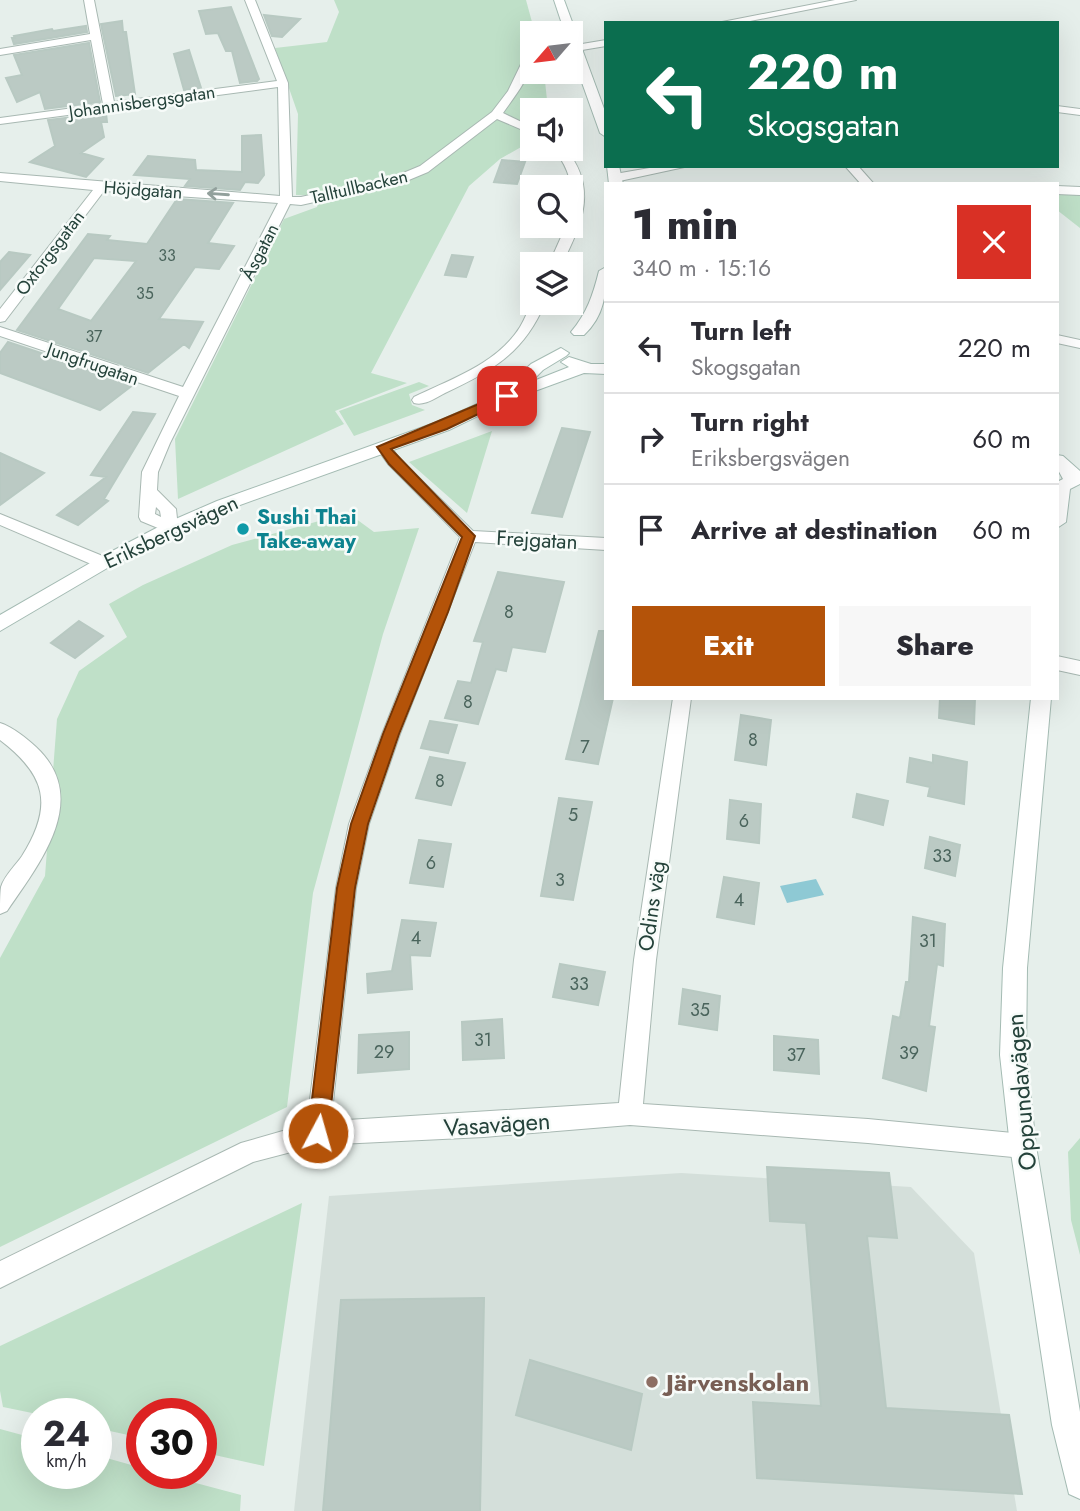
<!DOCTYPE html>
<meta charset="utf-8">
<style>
:root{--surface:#fff;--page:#f7f7f7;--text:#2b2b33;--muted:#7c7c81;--line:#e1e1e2;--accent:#b45309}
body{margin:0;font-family:Jost,sans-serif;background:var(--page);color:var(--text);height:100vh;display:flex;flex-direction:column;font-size:26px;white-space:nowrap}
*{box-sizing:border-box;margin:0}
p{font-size:23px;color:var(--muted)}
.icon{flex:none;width:38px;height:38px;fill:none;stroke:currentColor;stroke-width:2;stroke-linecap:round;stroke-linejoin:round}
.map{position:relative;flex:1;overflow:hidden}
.side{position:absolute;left:604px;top:182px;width:455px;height:518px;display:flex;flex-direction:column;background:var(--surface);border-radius:0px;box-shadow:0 7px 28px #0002}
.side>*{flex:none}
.top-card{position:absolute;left:604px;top:21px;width:455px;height:147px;border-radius:0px;box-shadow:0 7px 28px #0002;background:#0b6e4f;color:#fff;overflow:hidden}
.needle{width:46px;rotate:242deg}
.tools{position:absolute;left:520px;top:21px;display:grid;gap:14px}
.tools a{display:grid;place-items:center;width:63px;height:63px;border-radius:0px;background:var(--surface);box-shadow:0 7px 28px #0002;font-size:35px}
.speed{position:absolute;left:21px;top:1398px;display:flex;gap:14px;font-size:35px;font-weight:700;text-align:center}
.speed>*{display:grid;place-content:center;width:91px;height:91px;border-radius:50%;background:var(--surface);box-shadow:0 7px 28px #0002;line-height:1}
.speed small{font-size:18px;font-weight:400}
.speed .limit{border:10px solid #d22;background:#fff;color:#111}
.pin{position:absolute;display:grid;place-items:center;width:60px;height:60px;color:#fff;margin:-30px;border-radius:14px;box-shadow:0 4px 10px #0006}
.me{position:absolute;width:77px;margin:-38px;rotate:6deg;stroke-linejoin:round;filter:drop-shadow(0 0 5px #0008)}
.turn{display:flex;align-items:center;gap:24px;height:147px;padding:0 28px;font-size:32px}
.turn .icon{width:91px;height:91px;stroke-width:2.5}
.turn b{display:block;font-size:49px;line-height:60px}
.round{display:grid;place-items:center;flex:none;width:74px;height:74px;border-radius:0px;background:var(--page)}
.head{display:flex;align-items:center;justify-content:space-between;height:119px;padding:0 28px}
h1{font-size:42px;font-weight:800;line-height:52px}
.primary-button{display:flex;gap:14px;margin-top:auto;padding:14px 28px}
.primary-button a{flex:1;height:80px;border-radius:0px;background:var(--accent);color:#fff;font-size:28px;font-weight:800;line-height:80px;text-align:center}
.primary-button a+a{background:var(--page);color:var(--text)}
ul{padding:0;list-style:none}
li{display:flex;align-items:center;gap:21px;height:91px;padding:0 28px;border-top:2px solid var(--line)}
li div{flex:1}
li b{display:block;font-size:26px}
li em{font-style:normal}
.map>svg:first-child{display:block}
.built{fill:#d4dfda}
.green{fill:#bfe0c8}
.water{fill:#8ec9d4}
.building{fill:#bbcac4;stroke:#b8c9c2;stroke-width:2;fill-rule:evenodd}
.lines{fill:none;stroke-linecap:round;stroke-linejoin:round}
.street-casing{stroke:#a8b8b2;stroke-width:2}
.secondary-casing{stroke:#a4bbb3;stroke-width:2}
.street{fill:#fff;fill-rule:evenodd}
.secondary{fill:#fff;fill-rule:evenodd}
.oneway{stroke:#92a09c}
.route{fill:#b45309;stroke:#753606;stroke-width:2}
.culture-dot{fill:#0f9aa8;stroke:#f7fbf9;stroke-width:2.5}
.education-dot{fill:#8d6e63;stroke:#f7fbf9;stroke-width:2.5}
.labels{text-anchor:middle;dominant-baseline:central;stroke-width:5;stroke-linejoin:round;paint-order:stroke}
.far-number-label{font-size:16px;fill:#4a645c}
.far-street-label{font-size:18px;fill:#24423a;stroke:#f7fbf9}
.number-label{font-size:18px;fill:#4a645c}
.culture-label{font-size:21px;font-weight:bold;fill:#0d838f;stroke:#f7fbf9;text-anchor:start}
.street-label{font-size:21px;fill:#24423a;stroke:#f7fbf9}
.near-street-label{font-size:24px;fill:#24423a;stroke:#f7fbf9}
.near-education-label{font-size:24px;font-weight:bold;fill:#785e54;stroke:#f7fbf9;text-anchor:start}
</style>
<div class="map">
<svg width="1080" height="1511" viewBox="0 0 1080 1511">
<rect width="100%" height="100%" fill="#e6efeb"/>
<path class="built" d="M 681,1173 L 911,1187 L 974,1253 L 1017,1511 L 294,1511 L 329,1196 Z"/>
<path class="green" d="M 334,0 L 526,0 L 535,33 L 532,33 L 532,72 L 544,72 L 548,109 L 532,110 L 530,142 L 500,159 L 469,186 L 371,373 L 407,383 L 335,411 L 344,424 L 178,499 L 175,439 L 284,219 L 317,207 L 320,196 L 296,195 L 298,114 L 275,48 L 327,42 L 339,12 Z
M 1071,192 L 1080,194 L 1080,228 L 1057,210 L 1057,195 Z
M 419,382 L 429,386 L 409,394 L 412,405 L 425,410 L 354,436 L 339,411 Z
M 492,431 L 467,513 L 409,462 Z
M 348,513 L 374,532 L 419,528 L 383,634 L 313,893 L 287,1107 L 0,1247 L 0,958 L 45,876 L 57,719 L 79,671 L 127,637 L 109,604 L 143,585 L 232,545 Z
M 1080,1138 L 1080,1255 L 1071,1220 L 1068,1152 Z
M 302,1203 L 264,1466 L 201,1452 L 201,1414 L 142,1414 L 142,1438 L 96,1428 L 96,1414 L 37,1414 L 3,1407 L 0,1391 L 0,1346 Z
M 0,1429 L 37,1439 L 37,1474 L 96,1474 L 96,1455 L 142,1468 L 142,1474 L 162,1474 L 241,1495 L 240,1511 L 0,1511 Z"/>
<path class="water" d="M 816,879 L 824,895 L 787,903 L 780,886 Z"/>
<path class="building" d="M 231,7 L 259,79 L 257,81 L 240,83 L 232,51 L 226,51 L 218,33 L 206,34 L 199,11 Z
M 264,15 L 300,19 L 282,37 L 272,36 Z
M 122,21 L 123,32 L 126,32 L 135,94 L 116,96 L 101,24 Z
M 86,26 L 87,32 L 14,44 L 12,38 L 15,38 L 14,36 L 52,29 L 53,31 Z
M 89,43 L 100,102 L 45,109 L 40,92 L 17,102 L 6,78 L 22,75 L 14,55 Z
M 189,50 L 201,88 L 184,90 L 174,54 Z
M 106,113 L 107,122 L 101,122 L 104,137 L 81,153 L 103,159 L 86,177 L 30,162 L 55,146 L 48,120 Z
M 261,135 L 264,175 L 258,183 L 245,182 L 240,190 L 185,186 L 190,179 L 134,175 L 148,156 L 195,160 L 196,170 L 242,172 L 242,136 Z
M 502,160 L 525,162 L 517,184 L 494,182 Z
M 177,199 L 233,203 L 208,243 L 234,246 L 219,269 L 195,267 L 159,319 L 203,322 L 189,348 L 184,344 L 148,373 L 17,330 L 88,234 L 110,236 L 107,240 L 147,244 ZM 94,258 L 136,261 L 91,321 L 58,309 Z
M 9,252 L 30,255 L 0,290 L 0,262 Z
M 452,255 L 473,257 L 466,277 L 445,275 Z
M 8,342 L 134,384 L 100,410 L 0,373 L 0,353 Z
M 133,412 L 155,414 L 104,499 L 108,501 L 78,525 L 57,515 L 106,477 L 91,475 Z
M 562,428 L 590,432 L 562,517 L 532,513 Z
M 0,453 L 44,473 L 0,505 Z
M 498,572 L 564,582 L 545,652 L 512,647 L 506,671 L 496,669 L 478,724 L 445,718 L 458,681 L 471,683 L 483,642 L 474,641 Z
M 79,621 L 103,636 L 75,658 L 51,643 Z
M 599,631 L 606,631 L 606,698 L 613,698 L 598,764 L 566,759 Z
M 940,698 L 975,698 L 974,724 L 939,718 Z
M 741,715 L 771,720 L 766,765 L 735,760 Z
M 430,721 L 457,725 L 448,753 L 421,748 Z
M 933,755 L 967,762 L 964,804 L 928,796 L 930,787 L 907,782 L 910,758 L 933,763 Z
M 430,757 L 465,763 L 451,805 L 416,798 Z
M 857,794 L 888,801 L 883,825 L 853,817 Z
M 559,798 L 592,802 L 573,900 L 541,896 Z
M 730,800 L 761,804 L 759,843 L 727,839 Z
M 930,837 L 960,845 L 955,876 L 925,868 Z
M 419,840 L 451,844 L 443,887 L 410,883 Z
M 724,877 L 759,883 L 754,924 L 717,917 Z
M 913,917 L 945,924 L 943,966 L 937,964 L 929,1026 L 935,1027 L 926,1091 L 883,1078 L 893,1016 L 900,1018 L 906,982 L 909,982 Z
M 402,920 L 436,923 L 430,956 L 410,955 L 412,989 L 368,993 L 367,974 L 392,971 Z
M 560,964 L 605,972 L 598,1005 L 553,997 Z
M 683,989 L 720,996 L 717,1030 L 679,1024 Z
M 502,1019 L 504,1058 L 463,1060 L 462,1022 Z
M 409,1032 L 409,1069 L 358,1073 L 359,1035 Z
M 774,1036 L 818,1040 L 819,1074 L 774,1070 Z
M 767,1167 L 889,1173 L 897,1238 L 867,1236 L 886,1408 L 1009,1415 L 1022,1494 L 757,1478 L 753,1402 L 821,1406 L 806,1223 L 770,1221 Z
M 484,1298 L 480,1511 L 323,1511 L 341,1300 Z
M 530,1360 L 642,1394 L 631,1450 L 516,1415 Z"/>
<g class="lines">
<defs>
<path id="street" d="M 84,0 L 94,0 L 114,102 L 277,81 L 245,0 L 255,0 L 288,83 L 292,197 L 301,197 L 396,176 L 420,166 L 492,112 L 508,91 L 523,60 L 532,56 C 532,76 514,97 503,113 L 532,127 L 532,134 L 497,119 L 428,172 L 404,182 L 301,205 L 290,204 L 170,443 L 158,472 L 157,490 L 176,509 L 178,528 L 170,533 L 141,521 L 139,517 L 142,472 L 179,396 L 0,336 L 0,327 L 183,387 L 278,203 L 104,191 L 5,321 L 0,322 L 0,309 L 93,190 L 0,181 L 0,173 L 280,196 L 278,87 L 0,124 L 0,118 L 103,104 L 91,40 L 0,55 L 0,49 L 90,34 ZM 156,507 L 160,511 L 161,517 L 155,514 Z
M 835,0 L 856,0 L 740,23 L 717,23 Z
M 606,40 L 606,46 L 570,52 L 570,46 Z
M 1057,106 L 1080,109 L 1080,115 L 1057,112 Z
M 554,149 L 566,149 C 598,189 582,223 562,264 L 549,264 L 566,226 L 570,226 C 570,191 577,180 554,149 Z
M 661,166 L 689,166 L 615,182 L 609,178 L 615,174 Z
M 845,166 L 858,166 L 874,184 L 861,184 Z
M 1057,186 L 1080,187 L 1080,195 L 1057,194 Z
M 532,302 L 545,303 C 524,353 492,371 445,393 C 435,398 425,406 414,403 L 412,400 L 414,397 C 451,379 497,364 520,327 C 525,319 528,310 532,302 Z
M 1057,335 L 1080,340 L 1080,348 L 1057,343 Z
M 384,442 L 389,444 L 399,458 L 473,531 L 606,538 L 606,550 L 475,542 L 400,734 L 369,824 L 356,888 L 331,1121 L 619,1103 L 634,960 L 673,698 L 691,698 L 656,960 L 643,1104 L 868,1119 L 1023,1134 L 1032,1138 L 1035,1146 L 1032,1154 L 1023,1158 L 868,1143 L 630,1125 L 484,1137 L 318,1145 L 253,1162 L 0,1288 L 0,1261 L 241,1143 L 307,1124 L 336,888 L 349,824 L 382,734 L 460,537 L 388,464 L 376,447 Z
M 0,514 L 110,559 L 112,563 L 110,567 L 98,567 L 0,525 Z
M 1057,656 L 1080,661 L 1080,675 L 1057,670 Z
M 0,723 C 13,727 26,738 36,747 C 92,799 39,864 7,911 L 0,914 C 0,906 0,894 1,887 C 4,876 16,865 22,856 C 54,805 46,775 0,740 Z"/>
<path id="secondary" d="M 554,0 L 564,0 L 606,114 L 606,137 L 600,133 L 570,49 L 570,33 L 565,33 Z
M 607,166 L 619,166 L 623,184 L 609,184 Z
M 606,267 C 606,294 605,315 584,335 L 574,335 L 571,332 C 587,313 593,295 599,271 Z
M 561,348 L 569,353 L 566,356 L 543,370 L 531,382 L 569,367 L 561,362 L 569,357 L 591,364 L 606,364 L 606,374 L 584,373 L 513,399 L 449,430 L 229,509 L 176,532 L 109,567 L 0,631 L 0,615 L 97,559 L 164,524 L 217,501 L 437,422 L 513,388 L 510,385 L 512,382 L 531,364 Z
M 1057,455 L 1063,456 L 1080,471 L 1080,484 L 1070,489 L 1066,522 L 1057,528 L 1057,482 L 1063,479 L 1057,468 Z
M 1031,698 L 1051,698 L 1027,968 L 1026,1055 L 1036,1146 L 1080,1412 L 1080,1499 L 1069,1494 L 1052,1425 L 1010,1146 L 1000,1055 L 1003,968 Z"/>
</defs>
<use href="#street" class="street-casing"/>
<use href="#secondary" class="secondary-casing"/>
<use href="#street" class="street"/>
<use href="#secondary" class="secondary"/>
</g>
<defs><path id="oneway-shaft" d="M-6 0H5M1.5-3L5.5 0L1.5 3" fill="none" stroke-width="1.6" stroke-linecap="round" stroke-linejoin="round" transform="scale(1.75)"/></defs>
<use class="oneway" href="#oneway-shaft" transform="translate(218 194) rotate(-176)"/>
<path class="route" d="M 507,392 L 512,393 L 512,398 L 447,429 L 391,449 L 475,536 L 448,612 L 399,734 L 368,824 L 355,888 L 328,1133 L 325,1140 L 318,1143 L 311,1140 L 308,1133 L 337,888 L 351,824 L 383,734 L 462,537 L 389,464 L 377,447 Z"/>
<circle class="culture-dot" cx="243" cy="529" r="7"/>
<circle class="education-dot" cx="652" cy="1382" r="7"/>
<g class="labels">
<g class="far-number-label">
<text x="167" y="255">33</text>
<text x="145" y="293">35</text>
<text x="94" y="336">37</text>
</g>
<g class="far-street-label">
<text transform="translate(142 102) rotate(-8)">Johannisbergsgatan</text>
<text transform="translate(359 187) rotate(-13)">Talltullbacken</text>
<text transform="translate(143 190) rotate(4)">Höjdgatan</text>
<text transform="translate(260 252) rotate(-63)">Åsgatan</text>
<text transform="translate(50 253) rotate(-53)">Oxtorgsgatan</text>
<text transform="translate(93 364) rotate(19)">Jungfrugatan</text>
</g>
<g class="number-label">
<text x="509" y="612">8</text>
<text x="468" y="702">8</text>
<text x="753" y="740">8</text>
<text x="585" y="747">7</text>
<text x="440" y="781">8</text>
<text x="573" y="815">5</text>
<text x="744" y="821">6</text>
<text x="942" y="856">33</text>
<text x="431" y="863">6</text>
<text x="560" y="880">3</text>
<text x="739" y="900">4</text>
<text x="416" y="938">4</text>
<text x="928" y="941">31</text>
<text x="579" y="984">33</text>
<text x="700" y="1010">35</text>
<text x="483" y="1040">31</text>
<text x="384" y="1052">29</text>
<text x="909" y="1053">39</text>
<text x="796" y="1055">37</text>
</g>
<g class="culture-label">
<text x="257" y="517">Sushi Thai<tspan x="257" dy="24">Take-away</tspan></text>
</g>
<g class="street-label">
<text transform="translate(171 532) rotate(-25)">Eriksbergsvägen</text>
<text transform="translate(537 540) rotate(3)">Frejgatan</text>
<text transform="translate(652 906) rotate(-82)">Odins väg</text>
</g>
<g class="near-street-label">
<text transform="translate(1021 1092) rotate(-95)">Oppundavägen</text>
<text transform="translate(497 1124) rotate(-4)">Vasavägen</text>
</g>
<g class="near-education-label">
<text x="666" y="1382">Järvenskolan</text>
</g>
</g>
</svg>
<div class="tools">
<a><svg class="needle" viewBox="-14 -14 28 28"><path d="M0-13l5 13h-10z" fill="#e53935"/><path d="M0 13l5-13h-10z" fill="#7c7c81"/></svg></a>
<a><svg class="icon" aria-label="sound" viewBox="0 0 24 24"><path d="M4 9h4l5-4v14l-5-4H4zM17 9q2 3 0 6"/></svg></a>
<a><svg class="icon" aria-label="search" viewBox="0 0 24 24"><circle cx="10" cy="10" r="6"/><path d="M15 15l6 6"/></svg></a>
<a><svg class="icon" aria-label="layers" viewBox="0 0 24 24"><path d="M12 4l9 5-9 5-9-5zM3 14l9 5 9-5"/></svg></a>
</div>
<div class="speed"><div>24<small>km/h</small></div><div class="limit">30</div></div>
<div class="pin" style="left:507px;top:396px;background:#d93025"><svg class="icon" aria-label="arrive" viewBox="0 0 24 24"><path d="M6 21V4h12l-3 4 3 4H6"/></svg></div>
<svg class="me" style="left:318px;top:1133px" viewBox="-20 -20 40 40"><circle r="17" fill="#b45309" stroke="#fff" stroke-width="3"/><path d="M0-11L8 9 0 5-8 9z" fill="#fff"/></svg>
<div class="top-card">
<div class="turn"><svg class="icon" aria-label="left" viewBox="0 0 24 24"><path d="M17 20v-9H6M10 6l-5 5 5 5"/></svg><div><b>220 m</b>Skogsgatan</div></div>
</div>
<section class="side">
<div class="head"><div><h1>1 min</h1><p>340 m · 15:16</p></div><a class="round" style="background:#d93025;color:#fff"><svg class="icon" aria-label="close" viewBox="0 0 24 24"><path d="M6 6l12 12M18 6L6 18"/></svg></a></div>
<ul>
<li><svg class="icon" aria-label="left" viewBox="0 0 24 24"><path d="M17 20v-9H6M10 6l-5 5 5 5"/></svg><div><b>Turn left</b><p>Skogsgatan</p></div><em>220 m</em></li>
<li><svg class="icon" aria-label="right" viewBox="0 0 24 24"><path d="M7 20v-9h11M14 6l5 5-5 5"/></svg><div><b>Turn right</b><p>Eriksbergsvägen</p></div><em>60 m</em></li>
<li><svg class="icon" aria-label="arrive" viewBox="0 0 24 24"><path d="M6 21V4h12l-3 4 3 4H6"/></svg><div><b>Arrive at destination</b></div><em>60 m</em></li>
</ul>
<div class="primary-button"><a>Exit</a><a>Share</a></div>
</section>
</div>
